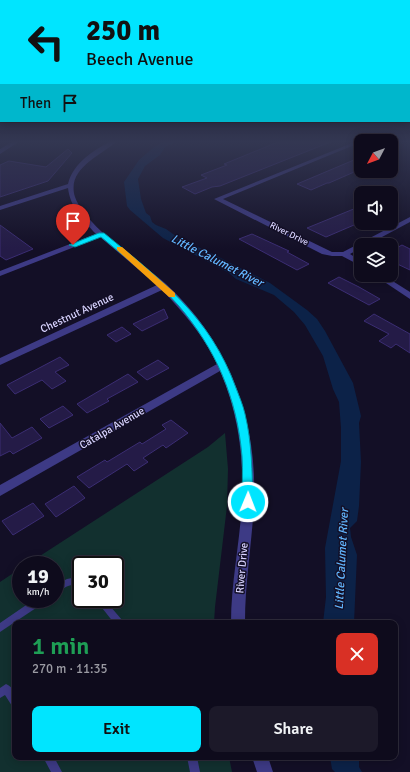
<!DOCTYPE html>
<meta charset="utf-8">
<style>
:root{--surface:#0e0b1c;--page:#1c1929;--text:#f1f3f6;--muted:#9b9ba3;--line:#2e2b3b;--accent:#00e5ff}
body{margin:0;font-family:Signika,sans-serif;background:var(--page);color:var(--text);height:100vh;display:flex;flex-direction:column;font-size:15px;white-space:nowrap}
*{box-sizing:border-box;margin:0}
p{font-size:13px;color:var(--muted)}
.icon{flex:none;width:22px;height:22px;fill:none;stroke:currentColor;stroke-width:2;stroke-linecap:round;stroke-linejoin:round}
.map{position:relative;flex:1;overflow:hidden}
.drawer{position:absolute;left:12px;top:620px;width:386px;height:140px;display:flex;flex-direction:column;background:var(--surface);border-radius:8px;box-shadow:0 2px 10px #0003,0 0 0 1px var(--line)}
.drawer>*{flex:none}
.top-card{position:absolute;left:0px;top:0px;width:410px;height:122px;box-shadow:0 2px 10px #0003,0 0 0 1px var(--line);background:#00e5ff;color:#111;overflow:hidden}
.needle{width:26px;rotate:229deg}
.buttons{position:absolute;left:354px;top:134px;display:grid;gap:8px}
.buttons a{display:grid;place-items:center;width:44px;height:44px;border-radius:8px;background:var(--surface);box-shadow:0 2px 10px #0003,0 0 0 1px var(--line);font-size:20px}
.speed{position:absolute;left:12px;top:556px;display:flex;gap:8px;font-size:20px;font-weight:700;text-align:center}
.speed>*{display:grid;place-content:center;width:52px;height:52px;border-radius:50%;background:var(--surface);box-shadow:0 2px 10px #0003,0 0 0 1px var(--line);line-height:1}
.speed small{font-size:10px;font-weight:400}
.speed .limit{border:2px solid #111;border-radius:6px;background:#fff;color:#111}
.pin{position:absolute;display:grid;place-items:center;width:34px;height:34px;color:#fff;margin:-41px -17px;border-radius:50% 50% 50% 0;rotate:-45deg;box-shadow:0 0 4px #0007}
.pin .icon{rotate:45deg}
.me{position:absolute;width:44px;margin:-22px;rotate:1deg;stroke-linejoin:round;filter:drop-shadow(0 0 3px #0008)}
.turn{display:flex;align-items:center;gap:14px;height:84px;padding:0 20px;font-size:18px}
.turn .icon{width:52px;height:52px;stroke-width:2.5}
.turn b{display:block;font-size:28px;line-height:34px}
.then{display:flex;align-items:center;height:38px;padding:0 20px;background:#0003;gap:8px;font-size:15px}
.round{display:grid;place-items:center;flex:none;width:42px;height:42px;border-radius:8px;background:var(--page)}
.head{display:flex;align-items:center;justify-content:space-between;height:68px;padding:0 20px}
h1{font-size:24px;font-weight:600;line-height:30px;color:#1e9e55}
.action{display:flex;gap:8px;margin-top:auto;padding:8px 20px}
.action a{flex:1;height:46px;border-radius:8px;background:var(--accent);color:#111;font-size:16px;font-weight:600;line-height:46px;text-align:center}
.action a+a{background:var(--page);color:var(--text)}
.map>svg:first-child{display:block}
.green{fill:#12302f;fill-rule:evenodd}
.water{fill:#0c2248}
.building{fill:#241b47;stroke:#3b2d73}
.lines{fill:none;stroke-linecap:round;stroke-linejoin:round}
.service{fill:#3d3a85;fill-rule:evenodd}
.minor{fill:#3d3a85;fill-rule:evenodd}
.route{fill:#00e5ff;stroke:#0095a6}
.slow{fill:#f59e0b}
.labels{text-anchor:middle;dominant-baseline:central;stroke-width:3;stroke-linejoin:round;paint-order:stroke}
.far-street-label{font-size:9px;fill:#d9d4ff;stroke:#130f26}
.street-label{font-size:11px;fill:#d9d4ff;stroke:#130f26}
.water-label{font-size:12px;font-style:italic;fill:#62b6ff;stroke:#130f26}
</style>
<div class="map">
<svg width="410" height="772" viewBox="0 0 410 772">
<rect width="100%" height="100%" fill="#130f26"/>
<path class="green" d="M 225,433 L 228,469 L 227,506 L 215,607 L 214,623 L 15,623 L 15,757 L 229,757 L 232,772 L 0,772 L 0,582 L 21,568 L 21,599 L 55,599 L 55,565 L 26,565 L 208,447 ZM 81,565 L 115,565 L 115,599 L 81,599 Z"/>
<path class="water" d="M 166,141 L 179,141 L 165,147 L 160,155 L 145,166 L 138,179 L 141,199 L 146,213 L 150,216 L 152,222 L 156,225 L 166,229 L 180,239 L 207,251 L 270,283 L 307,310 L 317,319 L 325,331 L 353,383 L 361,416 L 359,423 L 361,462 L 359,506 L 357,521 L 350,528 L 351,537 L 357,555 L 354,623 L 323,623 L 326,597 L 325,548 L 341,461 L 341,428 L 339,402 L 333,389 L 323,356 L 305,325 L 294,312 L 274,295 L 236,279 L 229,273 L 163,238 L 130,210 L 127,206 L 124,182 L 139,160 L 154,147 Z
M 330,757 L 359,757 L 359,767 L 362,772 L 335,772 L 332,769 Z"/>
<path class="building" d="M 283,140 L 333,141 L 220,186 L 212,187 L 195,194 L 182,187 L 207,178 L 201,175 L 227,165 L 224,164 Z
M 68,149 L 72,153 L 48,181 L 0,197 L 0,165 L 9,161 L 46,167 Z
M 361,157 L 361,169 L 329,183 L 327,183 L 311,190 L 297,184 Z
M 361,206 L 361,222 L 326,237 L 307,228 Z
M 0,225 L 33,249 L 6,260 L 0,256 Z
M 252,234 L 289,251 L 287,252 L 309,264 L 297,270 L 239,239 Z
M 402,245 L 410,249 L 410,270 L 391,261 L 391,251 Z
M 339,277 L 359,287 L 380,299 L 369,305 L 328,283 Z
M 164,309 L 168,318 L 142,331 L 133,324 Z
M 374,314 L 410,334 L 410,353 L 396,344 L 391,348 L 379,341 L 389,334 L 364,321 Z
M 122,327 L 131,334 L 116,342 L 107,335 Z
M 60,357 L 69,365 L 55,372 L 66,381 L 52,389 L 42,380 L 15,394 L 7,385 Z
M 158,360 L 169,368 L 147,380 L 137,372 Z
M 128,374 L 138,382 L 107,399 L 109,401 L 87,413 L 77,404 Z
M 63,406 L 73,415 L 49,428 L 40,419 Z
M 171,420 L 188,433 L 166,448 L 163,445 L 143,458 L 148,462 L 134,471 L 127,464 L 89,488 L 77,477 L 105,460 L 107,462 L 140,442 L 142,444 L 166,429 L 162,425 Z
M 0,423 L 12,438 L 32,427 L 42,438 L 13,454 L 10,451 L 0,456 Z
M 74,486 L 85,498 L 56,517 L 45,504 Z
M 33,503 L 44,516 L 13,535 L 2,521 Z"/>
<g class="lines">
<path class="service" d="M 77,577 L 81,578 L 81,586 C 68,582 65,589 55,594 L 55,585 L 67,579 Z
M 35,599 L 46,599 L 45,602 L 0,632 L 0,623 Z
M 95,599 L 104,599 L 122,620 L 123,623 L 114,623 Z
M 6,684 C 16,688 15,699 15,708 L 12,706 L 5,695 L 0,698 L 0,688 Z
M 43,757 L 54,757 L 62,772 L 51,772 Z
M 187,757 L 197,757 L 200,772 L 190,772 Z"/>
<path class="minor" d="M 14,141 L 20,141 L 0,154 L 0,149 Z
M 111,141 L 117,141 C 101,156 66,168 75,197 C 85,226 142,263 166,284 C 228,341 258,419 254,503 C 252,543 245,582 245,623 L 231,623 C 231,582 240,542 242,502 C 244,457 238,412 220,371 L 0,496 L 0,485 L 217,364 C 204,336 183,312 162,290 L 0,365 L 0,358 L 157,285 L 100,237 L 0,276 L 0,271 L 96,234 C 83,220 70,207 68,188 L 0,210 L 0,206 L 68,184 C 73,163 94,150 111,141 Z
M 357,141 L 364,141 L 223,199 L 332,252 L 343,252 L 410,217 L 410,222 L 367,245 L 361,245 L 361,248 L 350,254 L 361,261 L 361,266 L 342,256 L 332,256 L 322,254 L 214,199 Z
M 374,275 L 383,275 L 410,292 L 410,299 Z
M 252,757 L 268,757 L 273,772 L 257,772 Z"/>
</g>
<linearGradient id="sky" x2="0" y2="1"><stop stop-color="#0a0815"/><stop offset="0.57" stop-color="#333752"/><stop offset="1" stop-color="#333752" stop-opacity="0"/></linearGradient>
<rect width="410" height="249" fill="url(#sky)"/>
<path class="route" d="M 99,233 L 104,233 C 161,280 210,316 236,388 C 239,396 243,405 245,414 C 252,443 252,472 253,502 L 252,505 L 248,506 L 244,505 L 242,502 C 242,487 243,471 242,456 C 237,398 216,349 178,305 C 156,280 127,259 101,237 L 75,247 L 69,245 Z"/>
<path class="slow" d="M 117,247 L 122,247 L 175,293 L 175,297 L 169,297 L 117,250 Z"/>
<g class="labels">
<g class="far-street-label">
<text transform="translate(289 234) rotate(26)">River Drive</text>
</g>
<g class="street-label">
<text transform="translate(77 313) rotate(-25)">Chestnut Avenue</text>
<text transform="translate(112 428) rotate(-30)">Catalpa Avenue</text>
<text transform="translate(242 568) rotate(-85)">River Drive</text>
</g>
<g class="water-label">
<text transform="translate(217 261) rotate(27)">Little Calumet River</text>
<text transform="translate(342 559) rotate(-87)">Little Calumet River</text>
</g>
</g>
</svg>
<div class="buttons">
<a><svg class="needle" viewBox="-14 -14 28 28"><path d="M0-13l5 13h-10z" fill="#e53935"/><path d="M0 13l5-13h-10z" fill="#9b9ba3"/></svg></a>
<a><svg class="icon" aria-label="sound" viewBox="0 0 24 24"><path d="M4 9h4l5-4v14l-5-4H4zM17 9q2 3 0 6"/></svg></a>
<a><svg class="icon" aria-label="layers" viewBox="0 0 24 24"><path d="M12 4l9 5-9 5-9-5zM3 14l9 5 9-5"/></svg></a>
</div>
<div class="speed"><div>19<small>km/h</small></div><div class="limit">30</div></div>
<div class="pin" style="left:73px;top:245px;background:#d93025"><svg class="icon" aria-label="arrive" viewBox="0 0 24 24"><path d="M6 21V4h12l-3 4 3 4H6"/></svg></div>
<svg class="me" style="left:248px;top:502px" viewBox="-20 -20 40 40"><circle r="17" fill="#00e5ff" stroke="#fff" stroke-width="3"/><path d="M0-11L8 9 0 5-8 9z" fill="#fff"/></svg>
<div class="top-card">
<div class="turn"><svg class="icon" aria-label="left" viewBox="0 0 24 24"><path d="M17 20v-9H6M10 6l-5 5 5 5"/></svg><div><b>250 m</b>Beech Avenue</div></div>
<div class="then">Then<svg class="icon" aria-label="arrive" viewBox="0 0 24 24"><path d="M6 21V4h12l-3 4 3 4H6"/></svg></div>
</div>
<section class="drawer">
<div class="head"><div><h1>1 min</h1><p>270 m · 11:35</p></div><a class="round" style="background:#d93025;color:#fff"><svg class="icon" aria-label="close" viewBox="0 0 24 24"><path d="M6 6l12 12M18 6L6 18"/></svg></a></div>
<div class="action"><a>Exit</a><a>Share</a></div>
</section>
</div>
